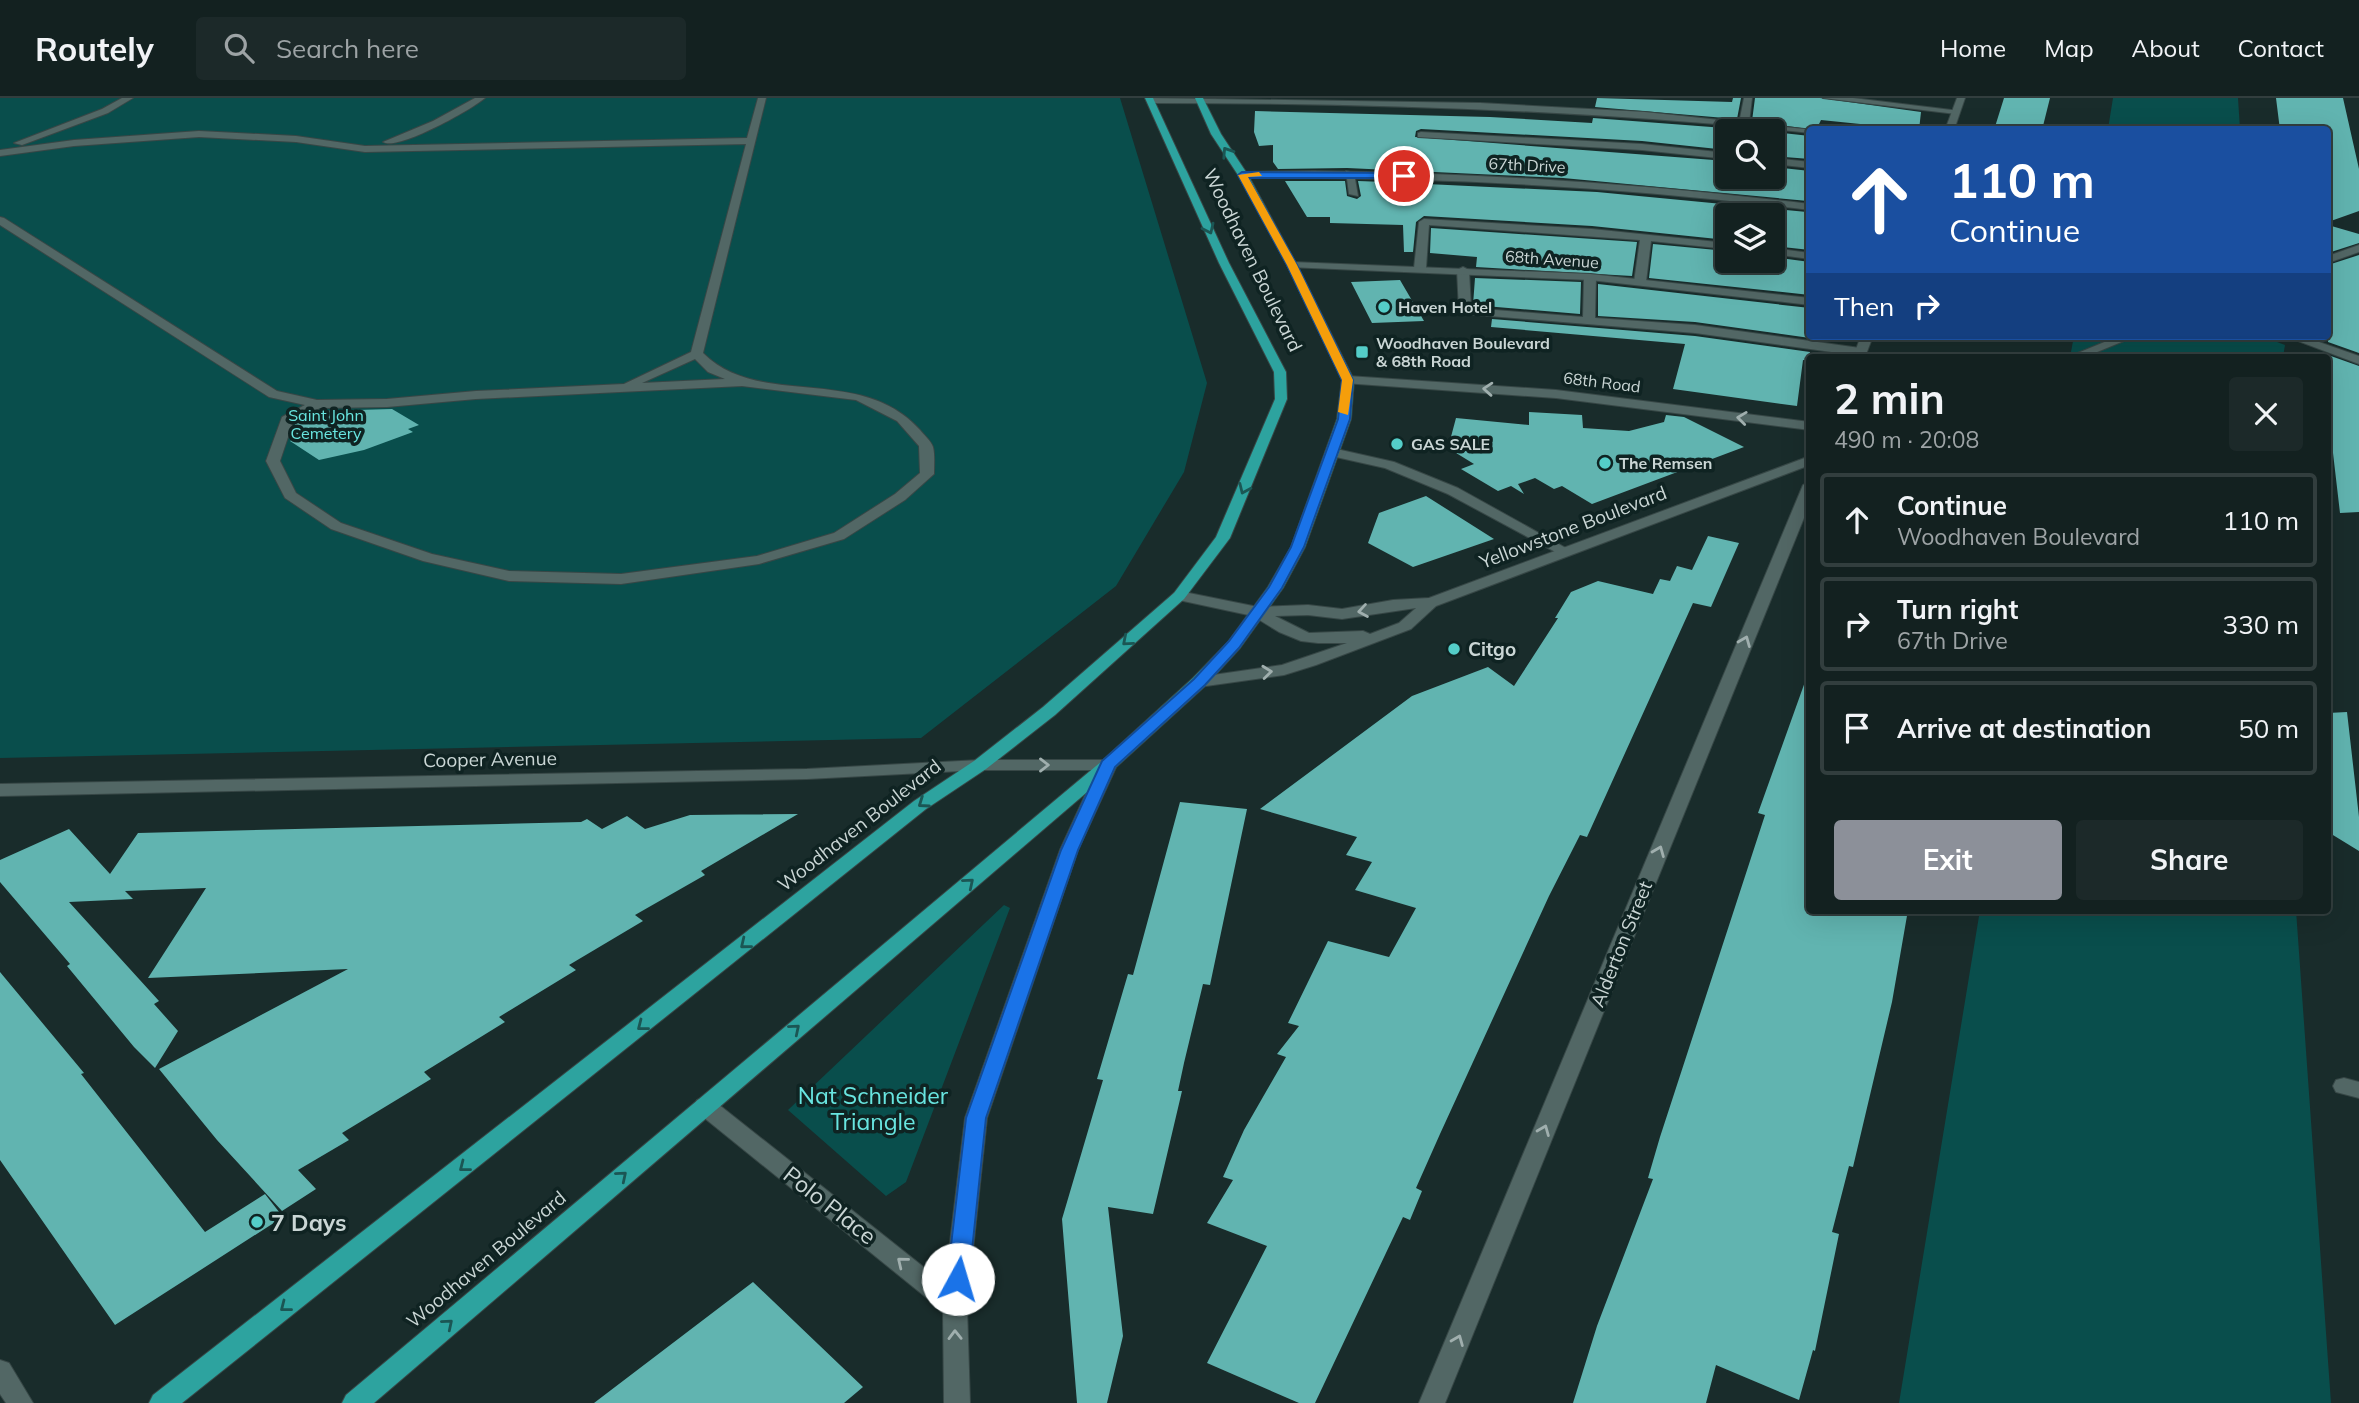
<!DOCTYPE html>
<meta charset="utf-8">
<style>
:root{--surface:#132120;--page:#1c2929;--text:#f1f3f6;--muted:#9da3a5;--line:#323e3e;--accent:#8c9099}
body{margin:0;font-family:Mulish,sans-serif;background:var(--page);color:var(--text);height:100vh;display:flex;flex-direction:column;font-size:26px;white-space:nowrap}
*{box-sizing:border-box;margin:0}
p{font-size:23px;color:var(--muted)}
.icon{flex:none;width:38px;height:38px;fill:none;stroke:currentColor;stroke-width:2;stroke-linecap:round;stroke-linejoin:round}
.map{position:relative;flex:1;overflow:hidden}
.drawer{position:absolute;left:1806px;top:256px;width:525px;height:560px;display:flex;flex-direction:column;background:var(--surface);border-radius:7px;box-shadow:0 7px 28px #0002,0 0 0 2px var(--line)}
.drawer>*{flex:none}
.banner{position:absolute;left:1806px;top:28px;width:525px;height:214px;border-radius:7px;box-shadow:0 7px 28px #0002,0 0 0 2px var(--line);background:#1a4fa0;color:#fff;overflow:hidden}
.controls{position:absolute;left:1715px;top:21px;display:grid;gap:14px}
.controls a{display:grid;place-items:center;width:70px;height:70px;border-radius:7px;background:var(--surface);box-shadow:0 7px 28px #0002,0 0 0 2px var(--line);font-size:35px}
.pin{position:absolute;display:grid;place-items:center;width:60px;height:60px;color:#fff;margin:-30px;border:4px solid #fff;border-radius:50%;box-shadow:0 2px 7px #0007}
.me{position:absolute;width:77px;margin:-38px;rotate:6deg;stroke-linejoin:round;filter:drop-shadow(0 0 5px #0008)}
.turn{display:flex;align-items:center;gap:24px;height:147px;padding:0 28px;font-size:32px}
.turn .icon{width:91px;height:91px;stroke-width:2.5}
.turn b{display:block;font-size:49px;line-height:60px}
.then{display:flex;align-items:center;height:66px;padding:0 28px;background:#0003;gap:14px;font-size:26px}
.round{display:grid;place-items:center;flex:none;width:74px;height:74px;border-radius:7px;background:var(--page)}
.overview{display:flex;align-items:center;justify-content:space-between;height:119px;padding:0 28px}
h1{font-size:42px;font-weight:700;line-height:52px}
.primary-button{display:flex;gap:14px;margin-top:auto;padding:14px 28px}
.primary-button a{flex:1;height:80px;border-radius:7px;background:var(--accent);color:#fff;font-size:28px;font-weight:700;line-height:80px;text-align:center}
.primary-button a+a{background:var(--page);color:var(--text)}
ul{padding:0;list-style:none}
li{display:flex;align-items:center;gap:21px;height:94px;margin:0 14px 10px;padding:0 14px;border:4px solid var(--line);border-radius:7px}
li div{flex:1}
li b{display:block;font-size:26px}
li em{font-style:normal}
header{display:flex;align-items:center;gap:42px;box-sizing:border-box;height:98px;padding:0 35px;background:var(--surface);border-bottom:2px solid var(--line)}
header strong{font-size:33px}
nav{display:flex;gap:38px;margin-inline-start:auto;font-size:24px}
.search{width:490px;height:63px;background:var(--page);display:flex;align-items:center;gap:18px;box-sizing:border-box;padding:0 24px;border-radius:7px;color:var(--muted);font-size:26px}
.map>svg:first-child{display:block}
.green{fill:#094e4c}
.building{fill:#61b4b0}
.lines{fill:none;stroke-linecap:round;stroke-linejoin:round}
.lane-casing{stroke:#374746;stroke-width:2}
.street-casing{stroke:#374746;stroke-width:2}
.secondary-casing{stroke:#374746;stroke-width:2}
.primary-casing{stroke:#374746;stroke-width:2}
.lane{fill:#526765;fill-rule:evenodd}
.street{fill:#526765;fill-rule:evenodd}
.secondary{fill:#526765;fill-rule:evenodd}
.primary{fill:#2da39f;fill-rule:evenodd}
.oneway{stroke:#1b5654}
.oneway2{stroke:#a0afae}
.route{fill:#1a73e8;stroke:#114b97;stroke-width:2}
.slow{fill:#f59e0b}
.poi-dot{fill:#54cdc8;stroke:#0f2322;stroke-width:2.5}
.labels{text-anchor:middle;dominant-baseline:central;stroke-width:7;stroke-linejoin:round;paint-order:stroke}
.far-street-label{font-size:16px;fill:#cad6d5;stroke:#0f2322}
.far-poi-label{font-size:16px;font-weight:bold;fill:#cad6d5;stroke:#0f2322;text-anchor:start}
.far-park-label{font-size:16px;fill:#68e5e0;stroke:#0f2322}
.street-label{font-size:19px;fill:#cad6d5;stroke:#0f2322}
.poi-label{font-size:19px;font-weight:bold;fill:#cad6d5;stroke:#0f2322;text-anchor:start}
.near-park-label{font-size:23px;fill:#68e5e0;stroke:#0f2322}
.near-street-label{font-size:23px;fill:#cad6d5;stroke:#0f2322}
.near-poi-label{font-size:23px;font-weight:bold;fill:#cad6d5;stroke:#0f2322;text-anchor:start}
</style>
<header>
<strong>Routely</strong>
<div class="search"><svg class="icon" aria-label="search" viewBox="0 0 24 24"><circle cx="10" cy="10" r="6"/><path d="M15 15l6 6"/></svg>Search here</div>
<nav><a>Home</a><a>Map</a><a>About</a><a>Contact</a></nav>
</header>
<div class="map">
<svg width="2359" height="1305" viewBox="0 0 2359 1305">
<rect width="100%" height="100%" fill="#192c2b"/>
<path class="green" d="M 0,0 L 1120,0 L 1207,285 L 1184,374 L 1116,488 L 921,640 L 0,660 Z
M 2113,0 L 2238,0 L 2240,31 L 2108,31 Z
M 2074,238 L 2261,238 L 2285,247 L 2283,259 L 2070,259 Z
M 1004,807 L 1010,810 L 906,1084 L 886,1098 L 788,1012 Z
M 1980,812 L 2296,812 L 2331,1305 L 1899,1305 Z"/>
<path class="building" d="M 1597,0 L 1732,4 L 1733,0 L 1741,0 L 1737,21 L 1595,9 Z
M 1755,0 L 1820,0 L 1921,14 L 1919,32 L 1821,22 L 1816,32 L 1752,23 Z
M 2004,0 L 2050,0 L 2042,32 L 1994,32 Z
M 2276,0 L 2343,0 L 2359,71 L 2359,113 L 2328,124 L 2328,32 L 2280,32 Z
M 1255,13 L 1490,19 L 1592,25 L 1593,20 L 1764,33 L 1727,33 L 1727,52 L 1642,43 L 1421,31 L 1416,33 L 1415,39 L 1727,63 L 1727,79 L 1773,79 L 1773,69 L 1810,73 L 1810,96 L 1808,103 L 1563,80 L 1347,70 L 1278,71 L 1273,64 L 1273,47 L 1259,48 L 1254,34 Z
M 1773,34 L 1810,38 L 1810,61 L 1773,58 Z
M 1285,83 L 1345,83 L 1347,98 L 1357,101 L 1361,98 L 1358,83 L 1385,84 L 1597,94 L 1807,114 L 1810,152 L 1773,148 L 1773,117 L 1727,117 L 1727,142 L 1592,128 L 1424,118 L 1416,124 L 1413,154 L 1404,154 L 1403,127 L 1330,125 L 1330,119 L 1307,119 Z
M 2328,127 L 2359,136 L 2359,145 L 2328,155 Z
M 1431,130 L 1637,144 L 1632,178 L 1476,169 L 1477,159 L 1430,155 Z
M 1653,146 L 1727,153 L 1727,163 L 1773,163 L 1773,159 L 1810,164 L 1810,197 L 1649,180 Z
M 2359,157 L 2359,255 L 2328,244 L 2328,167 Z
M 1475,180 L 1581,184 L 1580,216 L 1473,207 Z
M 1400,182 L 1424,223 L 1372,225 L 1351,184 Z
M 1598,186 L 1810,210 L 1810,240 L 1695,224 L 1598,218 Z
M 1492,221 L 1695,238 L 1810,254 L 1810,263 L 1803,262 L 1797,308 L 1673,291 L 1685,246 L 1491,229 Z
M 2328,257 L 2359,268 L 2359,414 L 2340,415 L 2328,312 Z
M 392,311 L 419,327 L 408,331 L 413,334 L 364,352 L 319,362 L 290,343 L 298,338 L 294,334 L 298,333 L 294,330 L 295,326 L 321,313 Z
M 1529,314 L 1582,317 L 1583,330 L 1629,333 L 1664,324 L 1666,317 L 1684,319 L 1744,349 L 1592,406 L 1562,388 L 1554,391 L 1535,380 L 1518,386 L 1524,396 L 1511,388 L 1498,393 L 1461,371 L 1474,366 L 1448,350 L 1456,320 L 1529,327 Z
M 1426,398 L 1494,441 L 1413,469 L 1368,445 L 1379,415 Z
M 1708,438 L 1739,445 L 1711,509 L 1693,505 L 1587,739 L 1580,737 L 1549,798 L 1440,1036 L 1416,1090 L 1422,1093 L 1410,1122 L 1403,1119 L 1315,1305 L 1299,1305 L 1207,1265 L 1267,1148 L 1207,1125 L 1233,1082 L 1223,1079 L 1244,1032 L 1286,959 L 1277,956 L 1299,928 L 1288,925 L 1328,843 L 1389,859 L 1416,810 L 1355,792 L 1372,764 L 1346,757 L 1357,739 L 1260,711 L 1412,598 L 1488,569 L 1514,588 L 1558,520 L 1555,520 L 1571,494 L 1598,483 L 1653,496 L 1660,481 L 1670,483 L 1677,468 L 1692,472 Z
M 1806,581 L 1810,582 L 1810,812 L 1908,812 L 1892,904 L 1853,1069 L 1849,1068 L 1832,1134 L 1839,1136 L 1815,1253 L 1813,1252 L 1799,1302 L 1716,1267 L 1706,1305 L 1573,1305 L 1597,1228 L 1653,1081 L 1648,1080 L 1660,1039 L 1765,717 L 1758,715 Z
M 2347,614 L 2359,719 L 2359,753 L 2328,734 L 2328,615 Z
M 1180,704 L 1247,711 L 1210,887 L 1203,886 L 1184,965 L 1178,993 L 1182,993 L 1153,1116 L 1108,1109 L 1123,1238 L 1107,1305 L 1077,1305 L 1062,1121 L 1103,982 L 1097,981 L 1128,876 L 1133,877 Z
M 798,716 L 701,773 L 705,777 L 635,817 L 643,823 L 569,867 L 576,872 L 499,919 L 505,924 L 424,974 L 431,981 L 342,1035 L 349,1042 L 298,1072 L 316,1091 L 282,1113 L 217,1042 L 159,971 L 348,871 L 148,880 L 206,790 L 125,793 L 133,801 L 69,804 L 159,903 L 154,906 L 178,933 L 155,970 L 134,949 L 67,868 L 70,866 L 0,784 L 0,762 L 69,731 L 110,776 L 138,735 L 581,724 L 587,721 L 602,731 L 627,718 L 645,731 L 690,717 Z
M 0,874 L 84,975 L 81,976 L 205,1134 L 265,1096 L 283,1119 L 115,1227 L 0,1062 Z
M 753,1184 L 863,1289 L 844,1305 L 594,1305 Z"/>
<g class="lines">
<defs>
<path id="lane" d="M 122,0 L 133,0 L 108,15 L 22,47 L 14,45 L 102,11 Z
M 475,0 L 485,0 C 471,12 398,53 383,44 L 433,23 Z
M 758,0 L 766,0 L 703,255 C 760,312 860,265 920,332 C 924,337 931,343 933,349 C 935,357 934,367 934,376 L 905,402 L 844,441 L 759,466 L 621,486 L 509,483 L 423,463 L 331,431 L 285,400 L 266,363 L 282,319 L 305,307 L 269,299 L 0,127 L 0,119 L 4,120 L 277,293 L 317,302 L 387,301 L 476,293 L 624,286 L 691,254 L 746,46 L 365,54 L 296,44 L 199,39 L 74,48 L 0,58 L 0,52 L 74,42 L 199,33 L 296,38 L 365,48 L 747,40 ZM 695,261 L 708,274 L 725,281 L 642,285 ZM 742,288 L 856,302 L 897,323 L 919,348 L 920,375 L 895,396 L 834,435 L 757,458 L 621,476 L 509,473 L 432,456 L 341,425 L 296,395 L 280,363 L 293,324 L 320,310 L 387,309 L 476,301 Z
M 1744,0 L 1752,0 L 1749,25 L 1744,28 L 1739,25 Z
M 1823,0 L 1853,0 L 1960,13 L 1956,16 Z
M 1421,34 L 1642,46 L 1727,55 L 1727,61 L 1642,52 L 1418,39 L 1418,35 Z
M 1773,60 L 1810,64 L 1810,70 L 1773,66 Z
M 1346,73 L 1354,75 L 1358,98 L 1349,96 Z
M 1424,121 L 1592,131 L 1727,145 L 1727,151 L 1651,143 L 1646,184 L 1640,187 L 1634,184 L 1640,142 L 1429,127 L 1426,170 L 1420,173 L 1414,170 L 1419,124 Z
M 1773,150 L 1810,155 L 1810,161 L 1773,156 Z
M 1463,169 L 1469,172 L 1471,210 L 1583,219 L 1584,179 L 1590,176 L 1596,179 L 1595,220 L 1695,227 L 1860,250 L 1866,254 L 1860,258 L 1695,235 L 1465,216 L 1459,213 L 1457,172 Z
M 1332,350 L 1394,364 L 1458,390 L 1573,454 L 1566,458 L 1561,457 L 1448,396 L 1385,370 L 1327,357 L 1325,354 Z"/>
<path id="street" d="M 1147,0 L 1480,5 L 1645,14 L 1814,32 L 1810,32 L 1810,35 C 1590,12 1371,5 1150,5 Z
M 1957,0 L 1965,0 L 1954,32 L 1945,32 Z
M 1314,73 C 1480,75 1645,86 1810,106 L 1810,112 C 1621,89 1433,78 1243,80 L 1238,77 L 1243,74 Z
M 1292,164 L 1590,176 L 1810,200 L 1810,207 L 1590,182 L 1288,169 L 1287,167 Z
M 1861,238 L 1873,238 L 1865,259 L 1853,259 Z
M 2285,238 L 2302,238 L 2359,258 L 2359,266 Z
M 1348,278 L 1556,292 L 1810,324 L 1810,332 L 1556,300 L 1344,285 L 1344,279 Z
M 1810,383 L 1810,405 L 1445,1305 L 1419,1305 L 1803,387 Z
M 1108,662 L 1117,667 L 1078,752 L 987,1020 L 967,1208 L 970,1305 L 944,1305 L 943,1213 L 697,1014 L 694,1008 L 697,1002 L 705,999 L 713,1002 L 945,1186 L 965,1020 L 1060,752 L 1099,667 Z
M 2344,980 L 2359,984 L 2359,1000 L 2336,994 L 2333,988 L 2336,982 Z"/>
<path id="secondary" d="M 2359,147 L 2359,154 L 2328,165 L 2328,158 Z
M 2119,238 L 2136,238 L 2085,259 L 2068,259 Z
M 1810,358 L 1810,367 L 1436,508 L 1411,531 L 1316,567 L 1284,577 L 1199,589 L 1191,584 L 1199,579 L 1282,567 L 1347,545 L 1318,545 L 1301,543 L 1279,534 L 1253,518 L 1174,501 L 1171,498 L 1174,495 L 1179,493 L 1258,509 L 1308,507 L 1342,511 L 1393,502 L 1429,500 ZM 1416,510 L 1399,525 L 1370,536 L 1363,533 L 1309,535 L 1275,518 L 1308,517 L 1342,521 Z
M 980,662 L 1108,662 L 1117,667 L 1108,672 L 980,672 L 807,681 L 0,698 L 0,686 L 807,671 Z
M 0,1262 L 9,1265 L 33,1305 L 6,1305 L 0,1296 Z"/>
<path id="primary" d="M 1145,0 L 1153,0 L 1229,165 L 1286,274 L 1287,301 L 1230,440 L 1184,501 L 1055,617 L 986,671 L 926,711 L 182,1305 L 149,1305 L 153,1297 L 914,703 L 974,663 L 1043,609 L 1174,495 L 1216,439 L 1275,301 L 1274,274 L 1219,165 Z
M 1195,0 L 1203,0 L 1221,36 L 1248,77 L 1297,167 L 1354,282 L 1351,321 L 1305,449 L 1283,490 L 1240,550 L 1205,588 L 1114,671 L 374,1305 L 342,1305 L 346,1297 L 1102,663 L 1193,580 L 1228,544 L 1268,489 L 1291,449 L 1337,321 L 1342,282 L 1287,167 L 1238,77 L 1211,36 Z"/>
</defs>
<use href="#lane" class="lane-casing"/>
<use href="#street" class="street-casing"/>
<use href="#secondary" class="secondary-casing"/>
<use href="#primary" class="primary-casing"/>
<use href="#lane" class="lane"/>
<use href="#street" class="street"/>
<use href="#secondary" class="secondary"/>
<use href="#primary" class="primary"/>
</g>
<defs><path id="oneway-chevron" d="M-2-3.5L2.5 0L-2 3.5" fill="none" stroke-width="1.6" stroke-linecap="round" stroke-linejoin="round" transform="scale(1.75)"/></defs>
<g class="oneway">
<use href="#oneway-chevron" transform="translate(1227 54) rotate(-123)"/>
<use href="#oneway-chevron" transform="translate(1209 131) rotate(65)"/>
<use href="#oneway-chevron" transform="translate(1244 391) rotate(114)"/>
<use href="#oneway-chevron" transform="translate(1127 543) rotate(139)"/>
<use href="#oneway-chevron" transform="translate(923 705) rotate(145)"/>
<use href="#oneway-chevron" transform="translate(969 785) rotate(-40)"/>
<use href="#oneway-chevron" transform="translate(745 846) rotate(141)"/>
<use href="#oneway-chevron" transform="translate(642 928) rotate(142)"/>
<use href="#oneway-chevron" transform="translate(795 931) rotate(-40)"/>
<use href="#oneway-chevron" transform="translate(464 1069) rotate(142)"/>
<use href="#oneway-chevron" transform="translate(622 1078) rotate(-40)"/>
<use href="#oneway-chevron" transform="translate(285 1209) rotate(142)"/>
<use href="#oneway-chevron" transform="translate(448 1226) rotate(-40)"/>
</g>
<g class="oneway2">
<use href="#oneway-chevron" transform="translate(1488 291) rotate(-176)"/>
<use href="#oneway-chevron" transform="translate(1742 320) rotate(-173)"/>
<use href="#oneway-chevron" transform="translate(1363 513) rotate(171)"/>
<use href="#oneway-chevron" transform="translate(1745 543) rotate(-68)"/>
<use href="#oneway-chevron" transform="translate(1267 574) rotate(-6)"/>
<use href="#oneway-chevron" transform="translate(1044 667)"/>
<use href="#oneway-chevron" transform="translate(1659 753) rotate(-68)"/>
<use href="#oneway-chevron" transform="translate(1544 1032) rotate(-68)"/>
<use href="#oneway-chevron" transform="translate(902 1164) rotate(-141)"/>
<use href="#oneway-chevron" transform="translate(955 1237) rotate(-91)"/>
<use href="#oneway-chevron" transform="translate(1458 1242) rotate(-68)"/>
</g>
<path class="route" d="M 1242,74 L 1404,75 L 1409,78 L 1404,80 L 1248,80 L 1297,167 L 1353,282 L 1350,321 L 1304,449 L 1282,490 L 1239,550 L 1205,587 L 1115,669 L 1078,752 L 986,1020 L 969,1181 L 966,1188 L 958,1190 L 950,1188 L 947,1181 L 966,1020 L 1061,752 L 1102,663 L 1194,581 L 1229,543 L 1269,489 L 1291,449 L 1338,321 L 1342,282 L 1287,167 L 1238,77 Z"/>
<path class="slow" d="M 1259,74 L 1262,78 L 1248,79 L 1297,167 L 1353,282 L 1348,317 L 1338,314 L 1342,282 L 1287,167 L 1238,77 Z"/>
<g class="poi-dot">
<circle cx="1384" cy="209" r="7"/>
<rect x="1355" y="247" width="14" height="14" rx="3.5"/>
<circle cx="1397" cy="346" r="7"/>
<circle cx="1605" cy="365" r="7"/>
<circle cx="1454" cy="551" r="7"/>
<circle cx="257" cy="1124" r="7"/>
</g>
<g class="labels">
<g class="far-street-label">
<text transform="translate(1527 67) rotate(3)">67th Drive</text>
<text transform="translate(1552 161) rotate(4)">68th Avenue</text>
<text transform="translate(1602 284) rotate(7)">68th Road</text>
</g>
<g class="far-poi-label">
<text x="1398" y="209">Haven Hotel</text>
<text x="1376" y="245">Woodhaven Boulevard<tspan x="1376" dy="18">&amp; 68th Road</tspan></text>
<text x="1411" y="346">GAS SALE</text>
<text x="1619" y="365">The Remsen</text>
</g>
<g class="far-park-label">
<text x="326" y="317">Saint John<tspan x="326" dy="18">Cemetery</tspan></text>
</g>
<g class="street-label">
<text transform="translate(1253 162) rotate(64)">Woodhaven Boulevard</text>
<text transform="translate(1573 429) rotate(-21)">Yellowstone Boulevard</text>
<text transform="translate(490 661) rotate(-1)">Cooper Avenue</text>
<text transform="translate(859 727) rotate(-38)">Woodhaven Boulevard</text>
<text transform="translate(1621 846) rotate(-68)">Alderton Street</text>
<text transform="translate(486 1161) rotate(-40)">Woodhaven Boulevard</text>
</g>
<g class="poi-label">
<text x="1468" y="551">Citgo</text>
</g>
<g class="near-park-label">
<text x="873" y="997">Nat Schneider<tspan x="873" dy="26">Triangle</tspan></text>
</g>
<g class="near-street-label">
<text transform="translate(830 1107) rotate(38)">Polo Place</text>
</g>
<g class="near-poi-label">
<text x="271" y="1124">7 Days</text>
</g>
</g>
</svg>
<div class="controls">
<a><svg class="icon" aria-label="search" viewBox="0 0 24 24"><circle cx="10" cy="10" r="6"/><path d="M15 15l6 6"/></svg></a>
<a><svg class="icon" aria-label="layers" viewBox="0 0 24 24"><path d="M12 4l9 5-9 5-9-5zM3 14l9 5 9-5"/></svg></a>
</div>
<div class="pin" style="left:1404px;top:78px;background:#d93025"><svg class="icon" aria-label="arrive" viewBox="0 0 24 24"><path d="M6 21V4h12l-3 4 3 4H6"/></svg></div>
<svg class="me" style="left:958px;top:1181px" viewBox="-20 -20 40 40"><circle r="19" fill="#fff"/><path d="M0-13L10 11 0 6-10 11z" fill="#1a73e8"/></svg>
<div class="banner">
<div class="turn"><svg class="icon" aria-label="ahead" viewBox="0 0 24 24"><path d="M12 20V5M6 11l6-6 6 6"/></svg><div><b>110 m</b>Continue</div></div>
<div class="then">Then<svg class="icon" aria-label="right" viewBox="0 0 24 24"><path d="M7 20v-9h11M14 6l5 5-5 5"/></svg></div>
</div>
<section class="drawer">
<div class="overview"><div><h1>2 min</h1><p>490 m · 20:08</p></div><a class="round"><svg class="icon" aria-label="close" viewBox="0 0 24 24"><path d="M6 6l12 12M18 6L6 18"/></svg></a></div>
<ul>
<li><svg class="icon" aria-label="ahead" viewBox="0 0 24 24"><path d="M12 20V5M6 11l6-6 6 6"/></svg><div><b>Continue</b><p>Woodhaven Boulevard</p></div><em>110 m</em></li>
<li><svg class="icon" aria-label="right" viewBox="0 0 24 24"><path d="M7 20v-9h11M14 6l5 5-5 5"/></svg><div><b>Turn right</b><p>67th Drive</p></div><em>330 m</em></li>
<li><svg class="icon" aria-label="arrive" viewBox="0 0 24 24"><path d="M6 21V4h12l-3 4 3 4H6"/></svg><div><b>Arrive at destination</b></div><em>50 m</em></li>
</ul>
<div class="primary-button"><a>Exit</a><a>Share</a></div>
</section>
</div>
